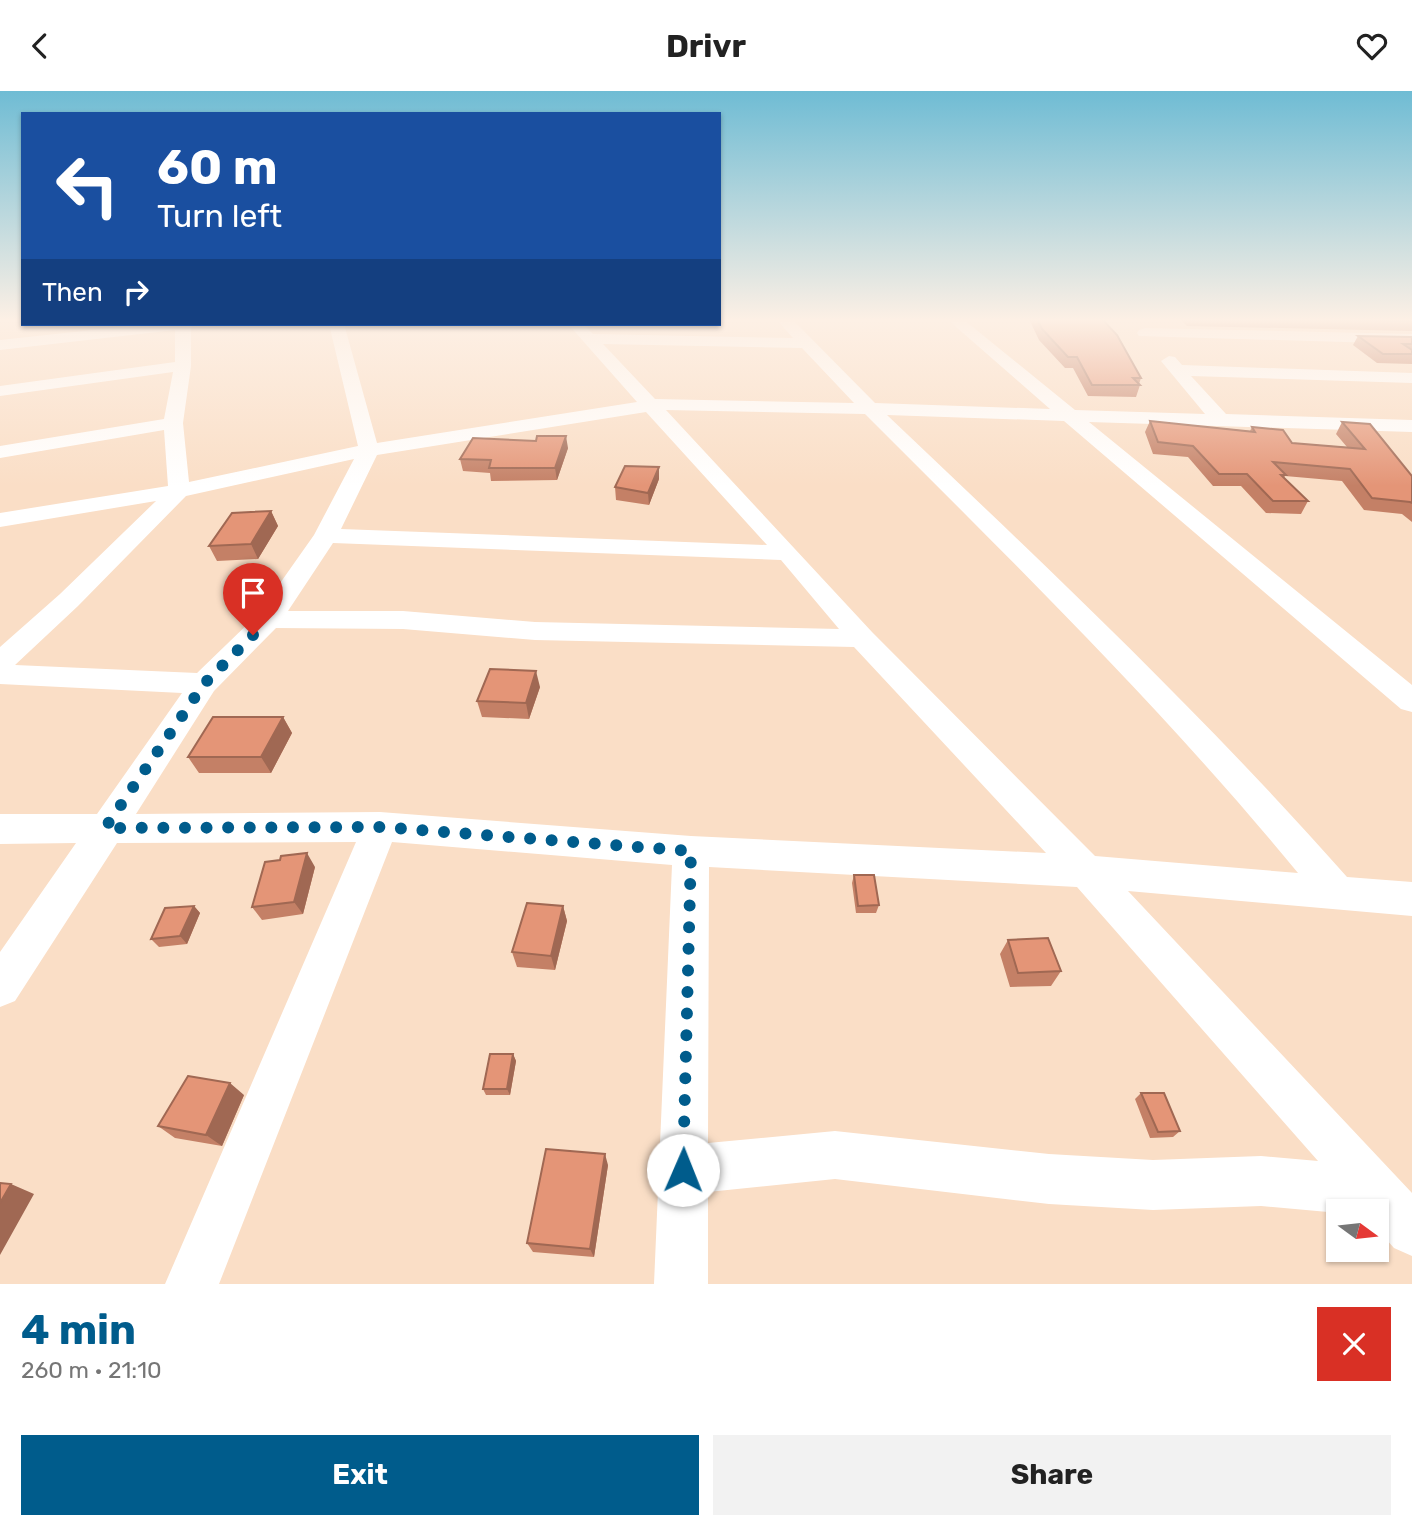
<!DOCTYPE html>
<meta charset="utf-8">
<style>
:root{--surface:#fff;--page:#f2f2f2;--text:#222;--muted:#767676;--accent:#005c8c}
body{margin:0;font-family:Rubik,sans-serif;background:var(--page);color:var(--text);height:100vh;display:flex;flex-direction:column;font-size:26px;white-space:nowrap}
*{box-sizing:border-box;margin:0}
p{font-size:23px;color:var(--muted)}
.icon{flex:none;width:38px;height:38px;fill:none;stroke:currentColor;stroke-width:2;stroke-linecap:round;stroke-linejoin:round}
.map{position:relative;height:1193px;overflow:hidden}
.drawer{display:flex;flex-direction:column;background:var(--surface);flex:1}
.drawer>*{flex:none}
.top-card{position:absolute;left:21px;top:21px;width:700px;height:214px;border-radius:0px;box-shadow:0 2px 5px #0004;background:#1a4fa0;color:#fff;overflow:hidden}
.needle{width:46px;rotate:105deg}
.tools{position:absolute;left:1326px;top:1108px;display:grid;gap:14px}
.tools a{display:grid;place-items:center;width:63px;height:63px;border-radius:0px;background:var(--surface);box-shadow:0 2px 5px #0004;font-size:35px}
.pin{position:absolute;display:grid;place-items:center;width:60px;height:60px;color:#fff;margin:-72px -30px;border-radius:50% 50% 50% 0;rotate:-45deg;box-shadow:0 0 7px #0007}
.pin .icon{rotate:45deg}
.me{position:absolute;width:77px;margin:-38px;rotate:1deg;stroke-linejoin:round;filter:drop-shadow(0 0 5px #0008)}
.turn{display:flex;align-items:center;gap:24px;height:147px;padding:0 21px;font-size:32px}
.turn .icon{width:91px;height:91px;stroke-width:2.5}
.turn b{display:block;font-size:49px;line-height:60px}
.then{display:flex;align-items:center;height:66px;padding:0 21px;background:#0003;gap:14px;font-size:26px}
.round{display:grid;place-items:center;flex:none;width:74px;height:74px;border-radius:0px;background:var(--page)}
.head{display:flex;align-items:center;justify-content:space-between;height:119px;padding:0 21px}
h1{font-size:42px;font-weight:700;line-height:52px;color:var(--accent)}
.button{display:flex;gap:14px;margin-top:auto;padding:14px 21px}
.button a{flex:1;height:80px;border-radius:0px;background:var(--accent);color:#fff;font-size:28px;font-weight:700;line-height:80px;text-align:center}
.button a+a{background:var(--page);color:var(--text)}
header{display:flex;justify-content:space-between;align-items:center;height:91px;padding:0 21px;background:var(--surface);font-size:32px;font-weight:700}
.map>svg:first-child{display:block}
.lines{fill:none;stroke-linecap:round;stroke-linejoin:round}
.minor{fill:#fff;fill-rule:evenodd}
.wall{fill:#c48066}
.shaded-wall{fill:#a06853}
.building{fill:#e49577;stroke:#a06853;stroke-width:2}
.route{stroke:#005c8c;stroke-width:12;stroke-dasharray:0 21.6}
</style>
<header><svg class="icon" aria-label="back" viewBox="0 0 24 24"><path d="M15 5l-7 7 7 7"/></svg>Drivr<svg class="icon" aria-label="heart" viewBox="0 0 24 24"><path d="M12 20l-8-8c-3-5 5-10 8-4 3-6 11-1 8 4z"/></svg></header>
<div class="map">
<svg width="1412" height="1193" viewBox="0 0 1412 1193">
<rect width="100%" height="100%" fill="#fadec6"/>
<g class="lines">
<path class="minor" d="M 776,228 L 792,228 L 875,312 L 1050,318 L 947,228 L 963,228 L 1075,319 L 1205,323 L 1161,270 L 1169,265 L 1175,266 L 1182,274 L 1412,282 L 1412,292 L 1191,285 L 1226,323 L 1412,329 L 1412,341 L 1089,331 L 1412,594 L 1412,621 L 1401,618 L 1064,330 L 887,324 C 1045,474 1203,623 1347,786 L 1412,791 L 1412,825 L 1128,800 L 1412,1102 L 1412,1165 L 1394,1157 L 1377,1138 L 1377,1120 L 1339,1122 L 1261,1115 L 1153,1119 L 1049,1113 L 835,1088 L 708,1101 L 708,1193 L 654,1193 L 672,774 L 392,751 L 219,1193 L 165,1193 L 356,751 L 117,752 L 15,910 L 0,916 L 0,861 L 76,752 L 0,753 L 0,723 L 97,723 L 182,602 L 0,593 L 0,556 L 60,503 L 156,410 L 0,436 L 0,422 L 168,395 L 164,339 L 0,367 L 0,355 L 164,328 L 173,281 L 0,305 L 0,295 L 175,271 L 175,239 L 0,259 L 0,249 L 148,233 L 194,233 L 191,237 L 191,275 L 183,332 L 189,391 L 358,355 L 329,233 L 344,233 L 377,352 L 637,311 L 568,233 L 583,233 L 593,243 L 793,247 ZM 603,253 L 802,257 L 854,312 L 655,308 ZM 666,319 L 865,323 C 1014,472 1164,619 1298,782 L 1095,765 L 872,541 ZM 646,321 L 767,454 L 341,438 L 377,364 ZM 354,368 L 314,444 L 259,522 L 197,582 L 15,574 L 78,515 L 186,405 ZM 333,452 L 781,469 L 839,538 L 535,531 L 403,520 L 288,520 ZM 276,537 L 403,538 L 535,549 L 854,556 L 1046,762 L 691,745 L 380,721 L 136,723 L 214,600 ZM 709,776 L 1077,796 L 1318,1070 L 1261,1065 L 1153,1069 L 1049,1063 L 835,1040 L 708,1052 Z
M 1145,237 L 1412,243 L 1412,253 L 1139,245 L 1137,242 L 1139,239 Z"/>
</g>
<path class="wall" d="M 1029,228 L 1102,228 L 1141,287 L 1139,293 L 1140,294 L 1136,306 L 1088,305 L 1073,277 L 1065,277 L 1039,249 Z
M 1180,228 L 1412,228 L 1412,240 L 1187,235 Z
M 1358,245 L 1412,246 L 1412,273 L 1377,272 L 1353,254 Z
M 1150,330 L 1250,340 L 1252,336 L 1292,352 L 1347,356 L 1336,343 L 1342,331 L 1412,385 L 1412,431 L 1402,423 L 1364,419 L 1342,390 L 1285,385 L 1284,387 L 1308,410 L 1301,423 L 1266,422 L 1241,395 L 1213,395 L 1188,366 L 1153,363 L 1145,341 Z
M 568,357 L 557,389 L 491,390 L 490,382 L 463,380 L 460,368 Z
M 659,388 L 649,414 L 616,409 L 615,396 Z
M 271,420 L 278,435 L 258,468 L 217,470 L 209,455 Z
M 540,596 L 529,628 L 482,626 L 477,610 Z
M 283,626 L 292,642 L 271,682 L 199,682 L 188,666 Z
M 315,776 L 303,823 L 262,829 L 252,816 Z
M 854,784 L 879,814 L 876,822 L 856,822 L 852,792 Z
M 194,815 L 200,822 L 187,853 L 159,856 L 151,848 Z
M 563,815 L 567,830 L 555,879 L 517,876 L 512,861 Z
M 1008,849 L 1061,880 L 1051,895 L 1010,896 L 1000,863 Z
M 513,963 L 516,970 L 510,1004 L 486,1004 L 483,998 Z
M 1141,1002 L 1180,1040 L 1173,1046 L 1150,1047 L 1135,1008 Z
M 244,1004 L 222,1055 L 175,1047 L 158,1035 Z
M 608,1074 L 594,1166 L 533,1161 L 527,1152 Z"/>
<path class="shaded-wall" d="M 566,345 L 568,357 L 557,389 L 555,377 Z
M 659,376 L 659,388 L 649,414 L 648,402 Z
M 271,420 L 278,435 L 258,468 L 251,453 Z
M 536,580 L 540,596 L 529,628 L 526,612 Z
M 283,626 L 292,642 L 271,682 L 261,666 Z
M 307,762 L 315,776 L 303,823 L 294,811 Z
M 194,815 L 200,822 L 187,853 L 180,845 Z
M 563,815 L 567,830 L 555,879 L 551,865 Z
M 513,963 L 516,970 L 510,1004 L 507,998 Z
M 230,992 L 244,1004 L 222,1055 L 206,1044 Z
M 605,1063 L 608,1074 L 594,1166 L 590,1158 Z
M 11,1093 L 34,1103 L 0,1164 L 0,1112 Z"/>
<path class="building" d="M 1037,228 L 1102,228 L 1117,244 L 1141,287 L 1133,287 L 1140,294 L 1092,294 L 1077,266 L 1068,266 L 1042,238 Z
M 1307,228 L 1412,228 L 1412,230 Z
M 1358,245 L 1412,246 L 1412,253 L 1403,253 L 1412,259 L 1412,263 L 1383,263 Z
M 1150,330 L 1255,341 L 1252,336 L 1283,339 L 1292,352 L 1365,358 L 1342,331 L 1370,333 L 1412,385 L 1412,412 L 1410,411 L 1372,407 L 1350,378 L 1273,371 L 1286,384 L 1281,384 L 1308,410 L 1273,410 L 1247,383 L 1219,383 L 1193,355 L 1158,351 Z
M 537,345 L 566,345 L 555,377 L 489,377 L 491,369 L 460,368 L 473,347 L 536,350 Z
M 625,375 L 659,376 L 648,402 L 615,396 Z
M 271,420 L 251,453 L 209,455 L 232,422 Z
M 490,578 L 536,580 L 526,612 L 477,610 Z
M 213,626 L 283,626 L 261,666 L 188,666 Z
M 307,762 L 294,811 L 252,816 L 265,771 L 280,769 L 281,765 Z
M 854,784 L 874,784 L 879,814 L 858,815 Z
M 527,812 L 563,815 L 551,865 L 512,861 Z
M 194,815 L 180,845 L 151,848 L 165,817 Z
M 1048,847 L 1061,880 L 1018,882 L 1008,849 Z
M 490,963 L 513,963 L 507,998 L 483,998 Z
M 188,985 L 230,992 L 206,1044 L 158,1035 Z
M 1141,1002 L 1164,1002 L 1180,1040 L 1158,1041 Z
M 546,1058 L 605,1063 L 590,1158 L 527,1152 Z
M 0,1092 L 11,1093 L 0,1112 Z"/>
<linearGradient id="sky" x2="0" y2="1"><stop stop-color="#6fbcd4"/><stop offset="0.58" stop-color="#fdf0e5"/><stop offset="1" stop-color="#fdf0e5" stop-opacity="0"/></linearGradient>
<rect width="1412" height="395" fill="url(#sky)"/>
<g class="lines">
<path class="route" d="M 253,544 L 204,593 L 105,737 L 380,736 L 691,760 L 683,1079"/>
</g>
</svg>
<div class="tools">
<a><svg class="needle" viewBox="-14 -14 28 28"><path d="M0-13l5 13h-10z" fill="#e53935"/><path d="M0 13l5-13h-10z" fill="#767676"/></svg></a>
</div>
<div class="pin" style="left:253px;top:544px;background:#d93025"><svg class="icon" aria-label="arrive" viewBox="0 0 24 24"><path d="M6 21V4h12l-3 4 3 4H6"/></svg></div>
<svg class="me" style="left:683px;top:1079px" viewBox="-20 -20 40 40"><circle r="19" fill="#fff"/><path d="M0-13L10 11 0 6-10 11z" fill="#005c8c"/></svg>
<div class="top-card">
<div class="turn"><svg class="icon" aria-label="left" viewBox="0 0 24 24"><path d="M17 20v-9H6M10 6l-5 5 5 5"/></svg><div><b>60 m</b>Turn left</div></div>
<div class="then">Then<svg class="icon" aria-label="right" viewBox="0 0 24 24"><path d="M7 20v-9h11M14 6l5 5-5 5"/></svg></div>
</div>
</div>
<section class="drawer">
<div class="head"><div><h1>4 min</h1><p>260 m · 21:10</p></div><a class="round" style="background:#d93025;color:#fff"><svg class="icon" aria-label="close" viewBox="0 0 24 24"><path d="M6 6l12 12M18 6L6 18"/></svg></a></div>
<div class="button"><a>Exit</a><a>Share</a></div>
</section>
